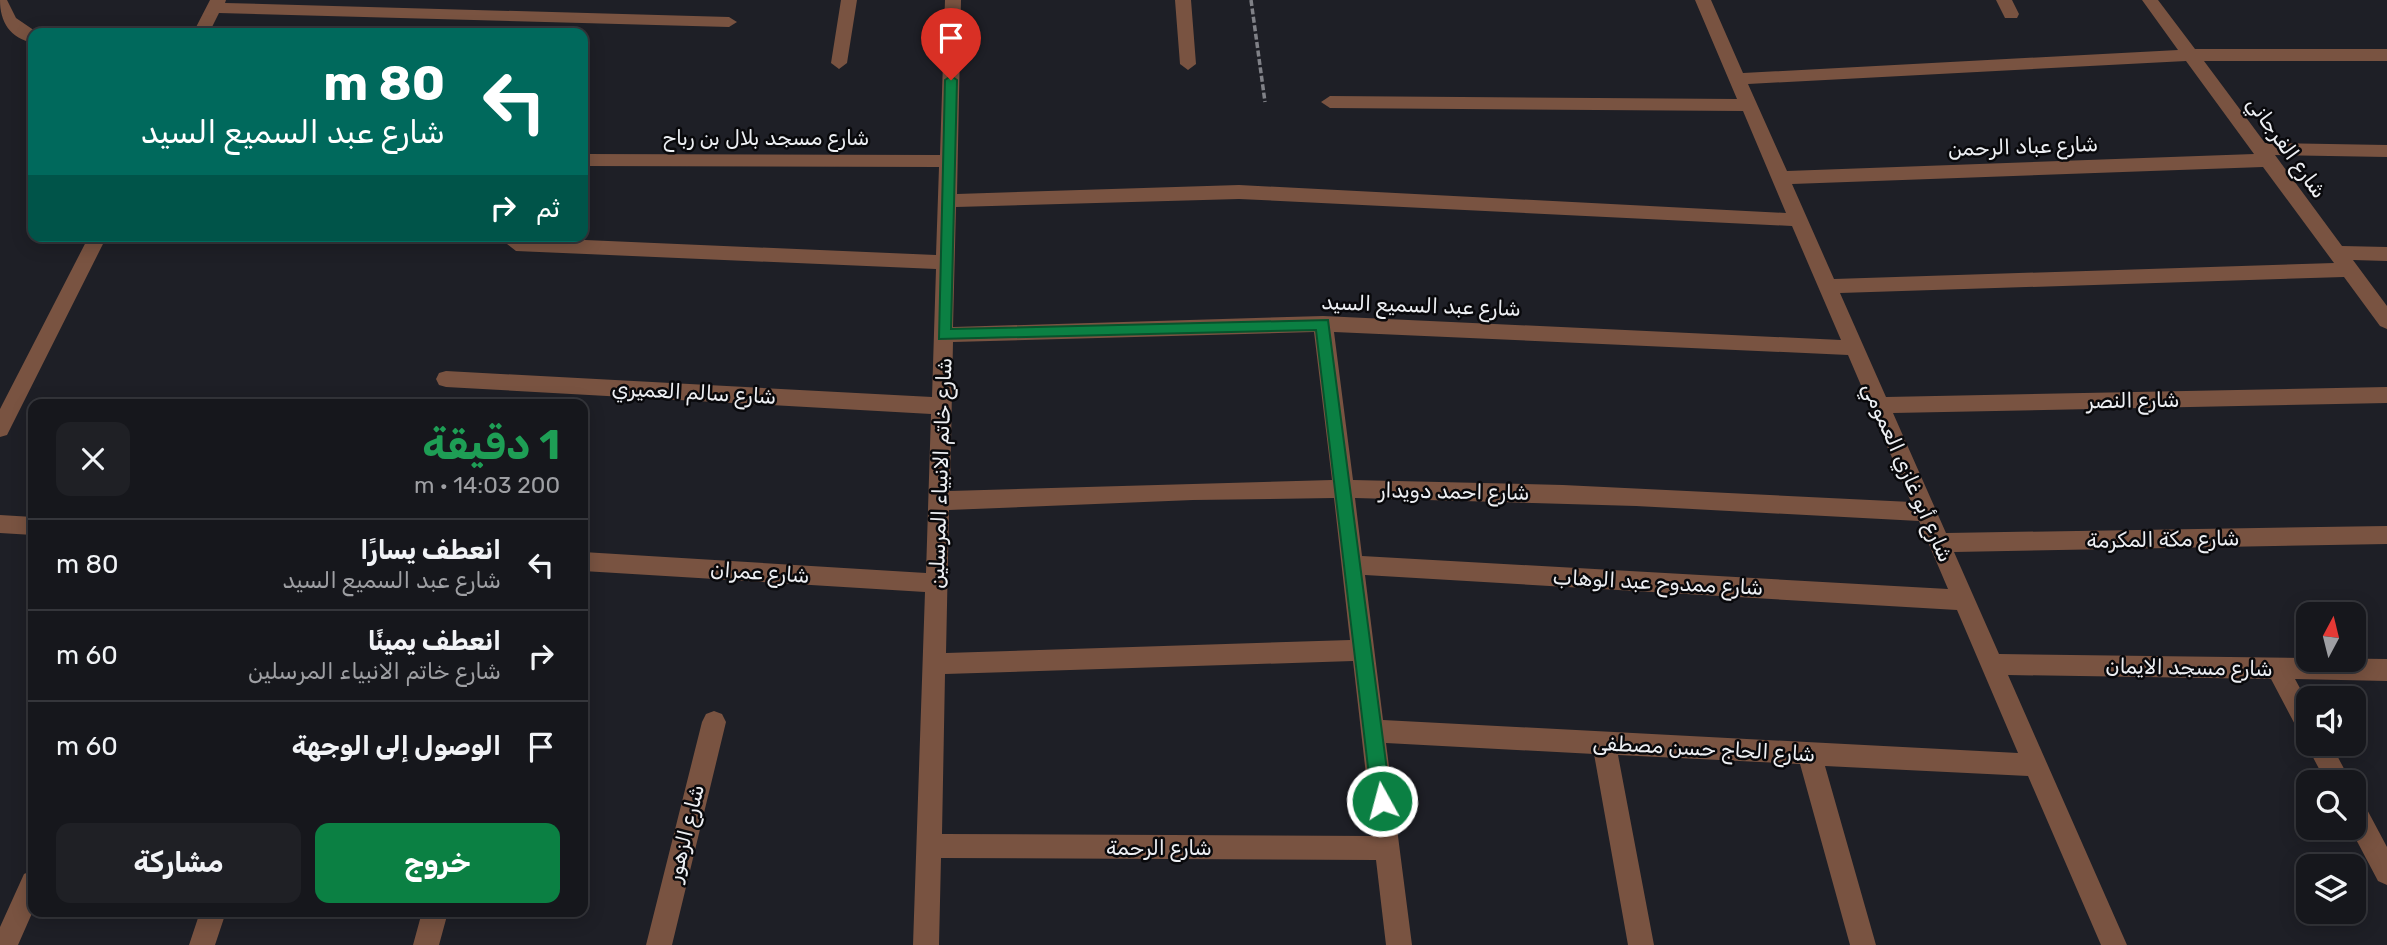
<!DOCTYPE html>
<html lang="ar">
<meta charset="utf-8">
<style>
:root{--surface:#16171c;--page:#1f2025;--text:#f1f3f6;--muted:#9e9fa3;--line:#35363b;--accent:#0b8043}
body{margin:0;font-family:Rubik,Vazirmatn,sans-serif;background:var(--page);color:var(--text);direction:rtl;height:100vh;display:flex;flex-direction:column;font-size:26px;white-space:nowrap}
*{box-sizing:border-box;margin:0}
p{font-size:23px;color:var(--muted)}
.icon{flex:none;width:38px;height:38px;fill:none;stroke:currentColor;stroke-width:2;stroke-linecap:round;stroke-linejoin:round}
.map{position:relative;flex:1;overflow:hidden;direction:ltr}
.details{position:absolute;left:28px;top:399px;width:560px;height:518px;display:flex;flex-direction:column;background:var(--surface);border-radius:14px;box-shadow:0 4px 18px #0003,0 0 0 2px var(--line);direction:rtl}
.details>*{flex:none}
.hud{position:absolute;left:28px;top:28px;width:560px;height:214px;border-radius:14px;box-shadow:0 4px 18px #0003,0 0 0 2px var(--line);direction:rtl;background:#00695c;color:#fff;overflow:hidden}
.needle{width:46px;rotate:7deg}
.tools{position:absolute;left:2296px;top:602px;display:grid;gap:14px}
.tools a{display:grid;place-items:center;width:70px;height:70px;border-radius:14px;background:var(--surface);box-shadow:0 4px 18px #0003,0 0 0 2px var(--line);font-size:35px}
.pin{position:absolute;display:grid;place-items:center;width:60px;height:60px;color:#fff;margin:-72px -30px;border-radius:50% 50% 50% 0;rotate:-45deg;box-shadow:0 0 7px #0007}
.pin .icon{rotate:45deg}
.me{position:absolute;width:77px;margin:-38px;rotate:353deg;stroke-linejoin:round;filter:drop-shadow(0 0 5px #0008)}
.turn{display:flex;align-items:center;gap:24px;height:147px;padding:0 28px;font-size:32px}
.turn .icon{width:91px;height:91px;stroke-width:2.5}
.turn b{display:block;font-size:49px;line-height:60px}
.then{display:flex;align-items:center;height:66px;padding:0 28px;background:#0003;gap:14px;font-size:26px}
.round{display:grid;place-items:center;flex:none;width:74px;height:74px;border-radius:14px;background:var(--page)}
.headline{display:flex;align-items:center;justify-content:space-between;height:119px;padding:0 28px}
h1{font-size:42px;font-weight:700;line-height:52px;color:#1e9e55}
.action{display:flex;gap:14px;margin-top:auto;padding:14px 28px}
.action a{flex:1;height:80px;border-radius:14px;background:var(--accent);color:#fff;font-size:28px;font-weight:700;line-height:80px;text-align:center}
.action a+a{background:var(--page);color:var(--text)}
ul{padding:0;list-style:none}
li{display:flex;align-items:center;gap:21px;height:91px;padding:0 28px;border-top:2px solid var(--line)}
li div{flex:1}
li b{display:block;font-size:26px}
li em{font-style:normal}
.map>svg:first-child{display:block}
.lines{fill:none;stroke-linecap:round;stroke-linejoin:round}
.path{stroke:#808187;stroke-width:3.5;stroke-dasharray:6 2.5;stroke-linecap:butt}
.minor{fill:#795341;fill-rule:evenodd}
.route{fill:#0b8043;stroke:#07532c;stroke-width:2}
.labels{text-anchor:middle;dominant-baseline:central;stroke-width:5;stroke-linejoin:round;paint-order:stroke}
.street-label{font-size:21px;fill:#edeff3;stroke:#09090c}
</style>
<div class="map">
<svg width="2387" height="945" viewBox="0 0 2387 945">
<rect width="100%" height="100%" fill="#1e1f26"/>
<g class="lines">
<path class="path" d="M 1251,0 L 1265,102"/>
<path class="minor" d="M 0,0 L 7,0 L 16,18 L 38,33 L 33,33 L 33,43 C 10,38 0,22 0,0 Z
M 210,0 L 226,0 L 225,3 L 729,17 L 737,22 L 729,27 L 219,13 L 209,33 L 193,33 Z
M 841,0 L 857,0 L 847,63 L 839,69 L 831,63 Z
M 945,0 L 961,0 L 957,194 L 1239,185 L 1786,213 L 1743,111 L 1330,108 L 1321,102 L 1330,96 L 1737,99 L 1695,0 L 1711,0 L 1743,73 L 2178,50 L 2142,0 L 2158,0 L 2195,49 L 2387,49 L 2387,61 L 2204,61 L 2265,143 L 2387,145 L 2387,157 L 2275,155 L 2342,246 L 2387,247 L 2387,261 L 2353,260 L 2387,306 L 2387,329 L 2380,326 L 2344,277 L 1840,293 L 1886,397 L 2387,387 L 2387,403 L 1893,413 L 1946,533 L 2387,526 L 2387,544 L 1954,552 L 1999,654 L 2387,659 L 2387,681 L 2295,679 L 2308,703 L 2308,737 L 2300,734 L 2271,679 L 2008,675 L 2127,945 L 2101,945 L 2028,776 L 1825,766 L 1876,945 L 1850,945 L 1800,764 L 1618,755 L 1654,945 L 1628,945 L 1594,754 L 1386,743 L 1412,945 L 1386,945 L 1376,860 L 941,858 L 939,945 L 913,945 L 925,592 L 583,571 L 583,552 L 926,573 L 931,414 L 446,387 L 439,385 L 436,379 L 439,373 L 446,371 L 932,397 L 936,269 L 516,251 L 507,244 L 516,237 L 936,255 L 939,167 L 583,166 L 583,154 L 940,155 ZM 2186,61 L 2254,154 L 1787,171 L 1748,84 ZM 2263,167 L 2334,263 L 1834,279 L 1792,184 ZM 1239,199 L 1792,226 L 1841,340 L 1323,316 L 953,327 L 956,207 ZM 1314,332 L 1332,480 L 950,491 L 953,342 ZM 1334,332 L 1848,355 L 1911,502 L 1563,485 L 1353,480 ZM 1334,498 L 1350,640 L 946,653 L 949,510 L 1193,500 ZM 1355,498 L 1636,506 L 1919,521 L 1948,589 L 1362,556 ZM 1365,575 L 1957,610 L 2018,753 L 1383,720 ZM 1353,661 L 1373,836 L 942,834 L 945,674 Z
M 1175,0 L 1191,0 L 1196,64 L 1188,70 L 1180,64 Z
M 1996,0 L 2012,0 L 2019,14 L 2017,18 L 2005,18 Z
M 89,236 L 107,236 L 7,435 L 0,437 L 0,409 Z
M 0,515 L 33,517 L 33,535 L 0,533 Z
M 714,711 L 722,714 L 726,722 L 672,945 L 646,945 L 702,722 L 706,714 Z
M 2308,739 L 2308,744 L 2331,744 L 2351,782 L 2326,782 L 2306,744 Z
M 2354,798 L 2363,802 L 2387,847 L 2387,885 L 2378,881 L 2350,828 L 2354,828 Z
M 33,870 L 33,911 L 18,945 L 0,945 L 0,927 L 24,874 Z
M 200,912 L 226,912 L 215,945 L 189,945 Z
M 422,912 L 448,912 L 439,945 L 413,945 Z"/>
</g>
<path class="route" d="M 951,76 L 957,80 L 951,329 L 1328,320 L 1391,801 L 1388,808 L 1382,810 L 1375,808 L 1372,801 L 1316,330 L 939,339 L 945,80 Z"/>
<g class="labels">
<g class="street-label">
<text x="766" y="137">شارع مسجد بلال بن رباح</text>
<text transform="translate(2023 146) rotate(-2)">شارع عباد الرحمن</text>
<text transform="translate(2287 147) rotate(54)">شارع الفرجاني</text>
<text transform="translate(1421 305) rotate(2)">شارع عبد السميع السيد</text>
<text transform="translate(694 392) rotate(3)">شارع سالم العميري</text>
<text transform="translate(2133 400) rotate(-1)">شارع النصر</text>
<text transform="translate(1908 472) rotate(66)">شارع أبو غازي العمومي</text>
<text transform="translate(940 473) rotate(-88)">شارع خاتم الانبياء المرسلين</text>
<text transform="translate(1454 491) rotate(1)">شارع احمد دويدار</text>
<text transform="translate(2163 539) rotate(-1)">شارع مكة المكرمة</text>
<text transform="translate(760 572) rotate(4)">شارع عمران</text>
<text transform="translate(1658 582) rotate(3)">شارع ممدوح عبد الوهاب</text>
<text transform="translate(2189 667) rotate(1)">شارع مسجد الايمان</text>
<text transform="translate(1704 748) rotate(3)">شارع الحاج حسن مصطفى</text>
<text transform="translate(685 833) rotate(-76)">شارع الزهور</text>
<text x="1159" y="847">شارع الرحمة</text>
</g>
</g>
</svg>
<div class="tools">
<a><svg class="needle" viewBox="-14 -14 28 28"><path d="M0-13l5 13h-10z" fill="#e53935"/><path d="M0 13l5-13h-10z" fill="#9e9fa3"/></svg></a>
<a><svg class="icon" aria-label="sound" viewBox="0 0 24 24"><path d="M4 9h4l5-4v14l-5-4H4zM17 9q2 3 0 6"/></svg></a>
<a><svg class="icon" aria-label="search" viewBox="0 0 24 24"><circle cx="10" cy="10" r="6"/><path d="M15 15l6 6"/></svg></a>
<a><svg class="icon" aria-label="layers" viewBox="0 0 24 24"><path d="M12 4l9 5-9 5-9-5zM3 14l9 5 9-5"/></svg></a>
</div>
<div class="pin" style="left:951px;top:80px;background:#d93025"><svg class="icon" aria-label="arrive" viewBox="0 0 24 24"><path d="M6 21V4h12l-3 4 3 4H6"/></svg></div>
<svg class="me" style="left:1382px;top:801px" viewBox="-20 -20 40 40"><circle r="17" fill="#0b8043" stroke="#fff" stroke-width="3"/><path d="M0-11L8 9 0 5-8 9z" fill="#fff"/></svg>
<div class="hud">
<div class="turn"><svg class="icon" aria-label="left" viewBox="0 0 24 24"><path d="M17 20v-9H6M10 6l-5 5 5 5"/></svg><div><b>80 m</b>شارع عبد السميع السيد</div></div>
<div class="then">ثم<svg class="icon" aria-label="right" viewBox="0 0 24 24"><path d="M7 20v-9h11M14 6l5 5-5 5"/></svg></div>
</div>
<section class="details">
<div class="headline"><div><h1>1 دقيقة</h1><p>200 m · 14:03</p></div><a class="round"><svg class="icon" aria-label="close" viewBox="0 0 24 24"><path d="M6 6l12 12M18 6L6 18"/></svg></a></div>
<ul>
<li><svg class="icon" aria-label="left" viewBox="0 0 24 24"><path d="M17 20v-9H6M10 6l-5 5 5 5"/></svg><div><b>انعطف يسارًا</b><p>شارع عبد السميع السيد</p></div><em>80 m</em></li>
<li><svg class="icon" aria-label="right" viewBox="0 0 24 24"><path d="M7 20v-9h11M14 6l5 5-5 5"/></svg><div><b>انعطف يمينًا</b><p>شارع خاتم الانبياء المرسلين</p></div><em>60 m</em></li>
<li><svg class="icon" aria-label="arrive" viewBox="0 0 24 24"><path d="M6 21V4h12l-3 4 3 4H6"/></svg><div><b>الوصول إلى الوجهة</b></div><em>60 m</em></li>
</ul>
<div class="action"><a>خروج</a><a>مشاركة</a></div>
</section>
</div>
